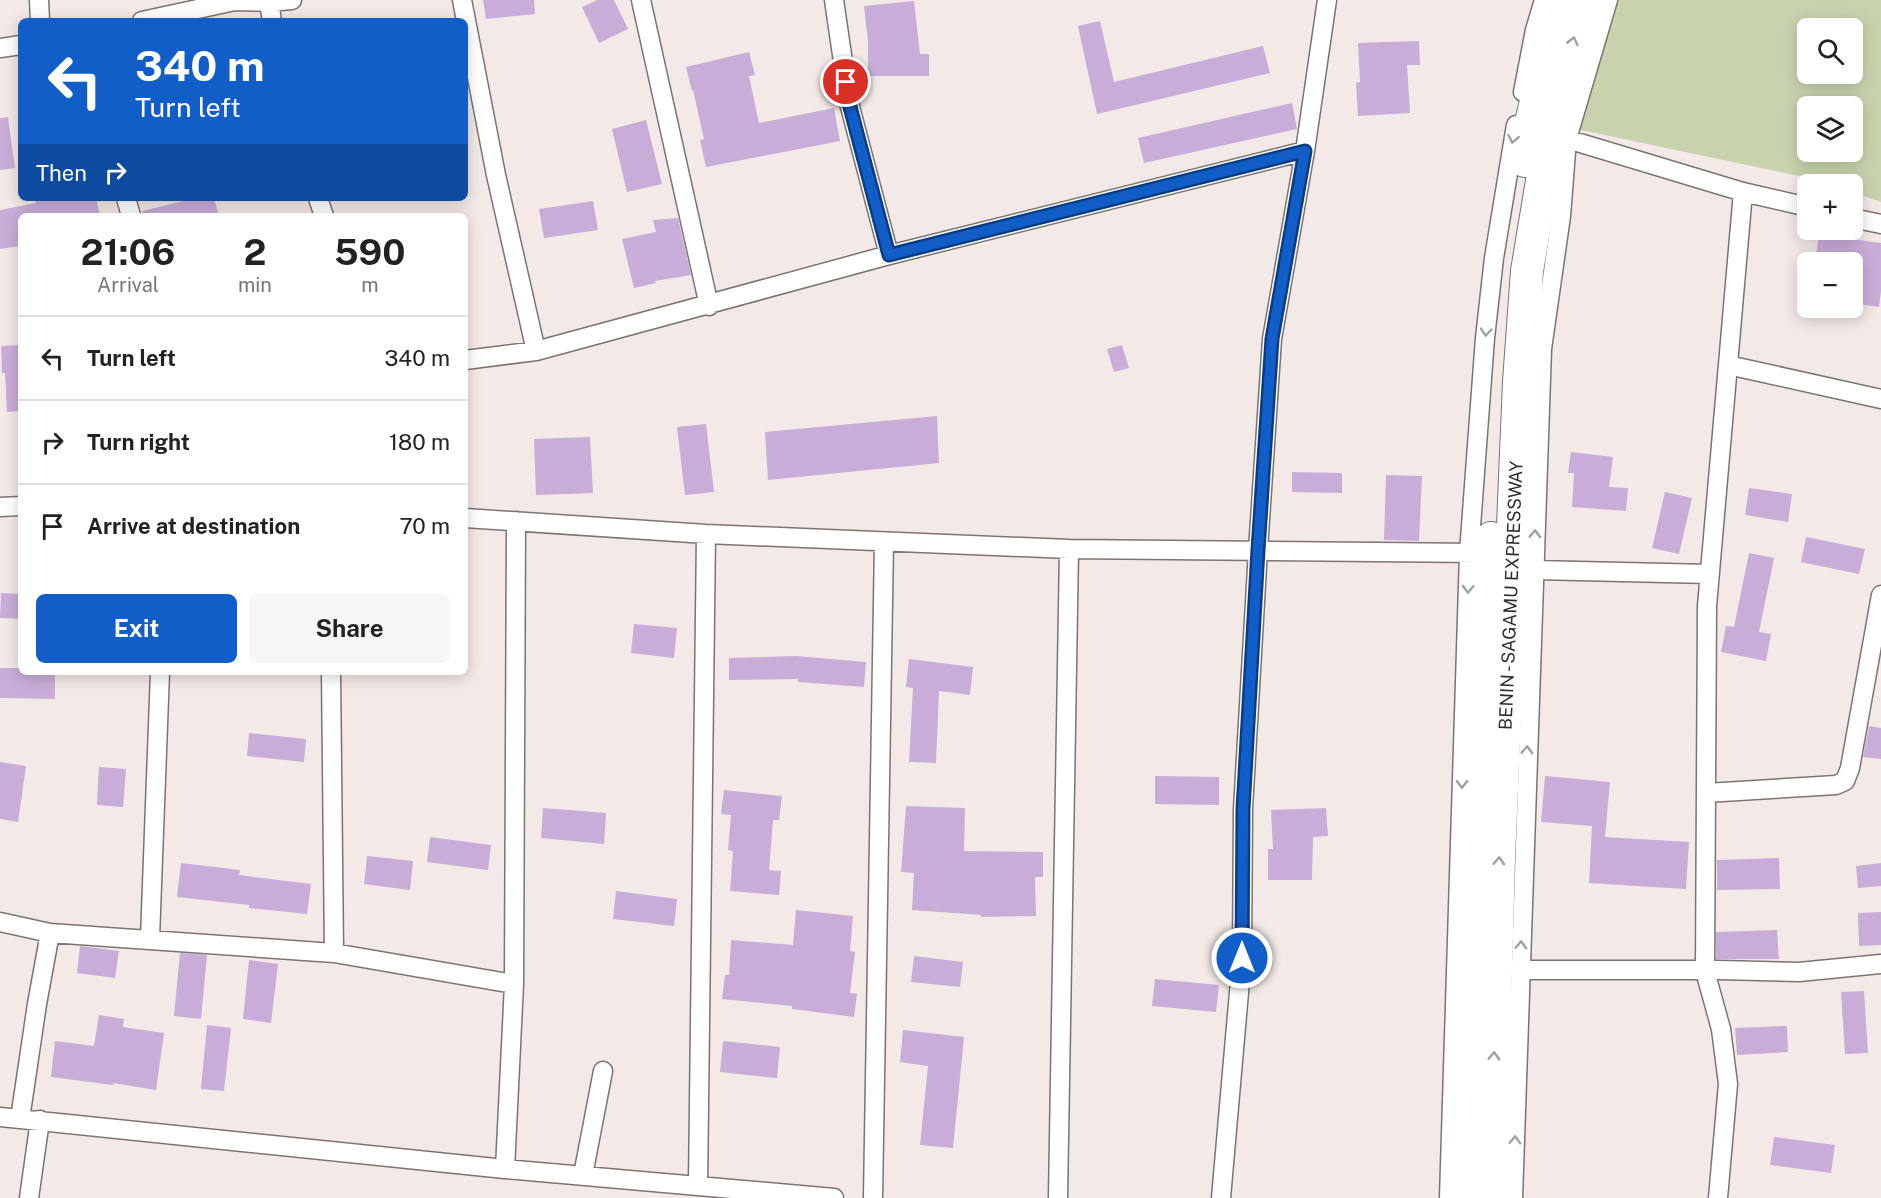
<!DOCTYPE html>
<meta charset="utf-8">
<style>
:root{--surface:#fff;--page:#f6f6f6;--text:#222;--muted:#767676;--line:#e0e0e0;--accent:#115ec8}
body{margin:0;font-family:"Public Sans",sans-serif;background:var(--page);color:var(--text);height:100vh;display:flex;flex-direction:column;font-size:22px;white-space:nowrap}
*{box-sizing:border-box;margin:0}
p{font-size:20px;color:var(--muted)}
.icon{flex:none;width:33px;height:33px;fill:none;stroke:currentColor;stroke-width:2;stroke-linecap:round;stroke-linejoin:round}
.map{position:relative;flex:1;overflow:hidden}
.details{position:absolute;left:18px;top:213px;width:450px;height:462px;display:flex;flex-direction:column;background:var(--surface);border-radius:9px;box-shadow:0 3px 15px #0003}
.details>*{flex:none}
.banner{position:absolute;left:18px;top:18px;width:450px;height:183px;border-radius:9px;box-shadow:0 3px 15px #0003;background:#115ec8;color:#fff;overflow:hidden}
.fabs{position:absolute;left:1797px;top:18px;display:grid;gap:12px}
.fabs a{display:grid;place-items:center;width:66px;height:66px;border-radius:9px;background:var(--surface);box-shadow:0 3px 15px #0003;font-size:30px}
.pin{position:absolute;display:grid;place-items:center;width:51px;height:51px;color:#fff;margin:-26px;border:3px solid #fff;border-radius:50%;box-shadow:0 2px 6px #0007}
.me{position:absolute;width:66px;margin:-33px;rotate:0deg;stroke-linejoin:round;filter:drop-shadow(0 0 4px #0008)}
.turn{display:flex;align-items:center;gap:21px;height:126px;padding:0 18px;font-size:27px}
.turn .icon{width:78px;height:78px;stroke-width:2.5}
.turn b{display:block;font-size:42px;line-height:51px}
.then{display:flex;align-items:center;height:57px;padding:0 18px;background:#0003;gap:12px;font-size:22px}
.eta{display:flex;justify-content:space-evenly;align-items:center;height:102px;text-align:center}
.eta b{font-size:36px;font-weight:700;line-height:42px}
.primary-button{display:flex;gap:12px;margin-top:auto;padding:12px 18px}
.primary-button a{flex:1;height:69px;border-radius:9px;background:var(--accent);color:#fff;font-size:24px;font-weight:700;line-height:69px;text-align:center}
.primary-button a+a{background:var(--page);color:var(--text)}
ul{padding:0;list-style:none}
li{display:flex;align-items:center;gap:18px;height:84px;padding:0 18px;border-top:2px solid var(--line)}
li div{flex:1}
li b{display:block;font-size:22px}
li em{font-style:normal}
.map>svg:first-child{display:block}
.green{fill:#c8d3ae;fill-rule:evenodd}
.building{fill:#c9add9}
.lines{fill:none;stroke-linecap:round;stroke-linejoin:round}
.street-casing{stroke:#7c7471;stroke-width:21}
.highway-casing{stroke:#7c7471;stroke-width:34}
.street{stroke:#fff;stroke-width:18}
.highway{stroke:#fff;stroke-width:32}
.oneway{stroke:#a2a0a0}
.route-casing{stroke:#0b3d82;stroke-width:15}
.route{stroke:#115ec8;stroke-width:10}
.labels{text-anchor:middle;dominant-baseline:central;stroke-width:4.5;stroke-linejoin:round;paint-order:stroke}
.street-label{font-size:18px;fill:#302c2b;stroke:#f3e9e6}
</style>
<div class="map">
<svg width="1881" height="1198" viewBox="0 0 1881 1198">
<rect width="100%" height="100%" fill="#f3e9e6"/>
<path class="green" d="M 1595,0 L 1881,0 L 1881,202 L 1853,192 L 1852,184 L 1829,184 L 1813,179 L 1567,127 ZM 1808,28 L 1852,28 L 1852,74 L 1808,74 ZM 1808,106 L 1852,106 L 1852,152 L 1808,152 Z"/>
<path class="building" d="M 483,0 L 534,0 L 535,14 L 486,19 Z
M 597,0 L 614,0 L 628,29 L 599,43 L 582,7 Z
M 914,1 L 920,54 L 929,54 L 929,76 L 868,76 L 868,41 L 864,6 Z
M 1100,21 L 1114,82 L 1263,46 L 1270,73 L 1097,114 L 1078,26 Z
M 1419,41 L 1420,65 L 1407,65 L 1410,113 L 1358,116 L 1356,83 L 1360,82 L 1358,43 Z
M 749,52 L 755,75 L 749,76 L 759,123 L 834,108 L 840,141 L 706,167 L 700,140 L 704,139 L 693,90 L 692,91 L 686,67 Z
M 1292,103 L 1297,129 L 1144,163 L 1138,138 Z
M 8,117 L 15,168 L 0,170 L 0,118 Z
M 646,120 L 662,184 L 627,192 L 612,129 Z
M 35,198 L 96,198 L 100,216 L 21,216 L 21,246 L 0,249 L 0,210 L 36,203 Z
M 196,198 L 214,198 L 219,216 L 143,216 L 142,211 Z
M 593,201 L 598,230 L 544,238 L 539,209 Z
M 678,218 L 691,275 L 655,281 L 656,283 L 634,288 L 622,239 L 656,232 L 653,220 Z
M 1819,235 L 1881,243 L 1881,291 L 1879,307 L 1852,303 L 1852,283 L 1856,262 L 1815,262 Z
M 21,345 L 21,411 L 7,412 L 5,373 L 2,373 L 1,346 Z
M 1122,345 L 1129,368 L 1114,372 L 1107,349 Z
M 937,416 L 939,463 L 768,480 L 765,432 Z
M 706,424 L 714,492 L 685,495 L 677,427 Z
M 590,437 L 593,493 L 536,495 L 534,439 Z
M 1571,452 L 1613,457 L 1609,487 L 1628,488 L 1626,511 L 1572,507 L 1574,473 L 1568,473 Z
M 1292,472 L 1342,473 L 1342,493 L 1292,492 Z
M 1386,475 L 1422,476 L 1419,541 L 1384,540 Z
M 1749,488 L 1792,494 L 1788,522 L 1745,515 Z
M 1665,492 L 1692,498 L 1679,554 L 1652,548 Z
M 1806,537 L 1865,549 L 1859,574 L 1801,562 Z
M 1749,553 L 1774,558 L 1759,632 L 1771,634 L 1766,661 L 1721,652 L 1726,626 L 1734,627 Z
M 1,593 L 21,594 L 21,619 L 0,618 Z
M 634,624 L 677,628 L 674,658 L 631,653 Z
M 796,656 L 866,662 L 864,687 L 798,682 L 798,679 L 729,680 L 729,658 Z
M 909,659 L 973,667 L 970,695 L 939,691 L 936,763 L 909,762 L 913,688 L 906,687 Z
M 0,668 L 21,668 L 21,672 L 55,672 L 55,699 L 0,698 Z
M 1869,726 L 1881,728 L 1881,759 L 1863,757 Z
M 249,733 L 306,739 L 304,762 L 247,756 Z
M 0,762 L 26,766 L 18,822 L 0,819 Z
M 99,767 L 126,769 L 123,807 L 97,805 Z
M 1155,776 L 1219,777 L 1219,805 L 1155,804 Z
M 1545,776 L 1610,782 L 1605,837 L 1689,842 L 1686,889 L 1589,883 L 1592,826 L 1541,822 Z
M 724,790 L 782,796 L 779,820 L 773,820 L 769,870 L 781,871 L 779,895 L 730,891 L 733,851 L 728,850 L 731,815 L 721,814 Z
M 906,806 L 965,808 L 964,851 L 1043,852 L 1043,877 L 1035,877 L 1036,916 L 981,917 L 981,915 L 912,910 L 914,873 L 901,872 Z
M 543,808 L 606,813 L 604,844 L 541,838 Z
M 1326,808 L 1328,836 L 1313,837 L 1312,880 L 1268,880 L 1268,849 L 1273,849 L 1271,810 Z
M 430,837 L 491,845 L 488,870 L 427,862 Z
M 367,856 L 413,861 L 410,890 L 364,884 Z
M 1779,858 L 1780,889 L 1717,890 L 1717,860 Z
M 181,863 L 240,870 L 239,875 L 311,884 L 307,914 L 249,908 L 249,905 L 177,897 Z
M 1881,863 L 1881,886 L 1858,888 L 1856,866 Z
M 616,891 L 677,899 L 674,926 L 613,919 Z
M 796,910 L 853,916 L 850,951 L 855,952 L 850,993 L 857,994 L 854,1017 L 792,1009 L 792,1006 L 722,999 L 725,975 L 729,975 L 731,940 L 793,945 Z
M 1881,912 L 1881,945 L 1859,946 L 1858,913 Z
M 1777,930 L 1779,959 L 1716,959 L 1716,932 Z
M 80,946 L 119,951 L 115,978 L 77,973 Z
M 180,953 L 207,955 L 201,1019 L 174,1016 Z
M 914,956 L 963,962 L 960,987 L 911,982 Z
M 249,960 L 278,964 L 271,1023 L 243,1019 Z
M 1155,979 L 1219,985 L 1216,1012 L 1152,1006 Z
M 1864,991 L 1868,1053 L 1845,1054 L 1841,992 Z
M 99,1015 L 124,1019 L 123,1027 L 164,1033 L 156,1090 L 113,1083 L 113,1085 L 51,1077 L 55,1041 L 94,1046 Z
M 207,1025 L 231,1028 L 224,1091 L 201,1089 Z
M 1787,1026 L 1788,1052 L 1737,1055 L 1735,1028 Z
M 903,1030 L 964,1037 L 953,1148 L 920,1145 L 928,1066 L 900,1062 Z
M 723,1041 L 780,1047 L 777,1078 L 720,1072 Z
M 1774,1137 L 1835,1145 L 1831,1173 L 1770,1165 Z"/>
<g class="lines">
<defs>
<path id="street" d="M 39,0 L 40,21
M 462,0 L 496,175 L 536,351
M 641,0 L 709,306
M 834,0 L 849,103 L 889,255
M 269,2 L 272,21
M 142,21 L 235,1 L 269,2 L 292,0
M 0,48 L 21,45
M 1523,92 L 1535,30 L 1544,0
M 1567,139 L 1743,192 L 1808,207
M 126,198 L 131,216
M 318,198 L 324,216
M 1852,218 L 1881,224
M 465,360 L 536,351 L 889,255 L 1305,151
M 1728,365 L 1881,399
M 0,507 L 21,506
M 465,518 L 706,534 L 1069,549 L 1479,553
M 1534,570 L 1710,574
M 331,672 L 334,953
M 1706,793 L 1836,785 L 1845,781 L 1850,768 L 1881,595
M 0,922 L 50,933 L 334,953 L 514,984
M 150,938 L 160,672
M 1520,970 L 1719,970 L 1799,972 L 1881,964
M 0,1117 L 505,1169 L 834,1198
M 20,1119 L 37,1004 L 50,933
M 505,1169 L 514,984 L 516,521
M 583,1175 L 603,1071
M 698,1186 L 706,534
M 29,1198 L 40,1120
M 873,1198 L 884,542
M 1058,1198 L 1069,549
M 1221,1198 L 1242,958 L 1243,809 L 1258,550 L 1272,339 L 1305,151 L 1327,0
M 1449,1198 L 1469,553 L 1485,338 L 1494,258 L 1516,125
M 1513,1198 L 1542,349 L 1561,216 L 1567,139 L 1608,0
M 1718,1198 L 1728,1084 L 1721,1029 L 1705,971 L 1707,606 L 1743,192"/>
<g id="highway">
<path d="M 1525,161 L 1531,123 L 1559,0"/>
<path d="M 1466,1198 L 1482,700 L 1491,538"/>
<path id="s1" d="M 1490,1198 L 1499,859 L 1519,382 L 1527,271 L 1545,163 L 1583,0"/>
</g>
</defs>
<use href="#street" class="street-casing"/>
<use href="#highway" class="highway-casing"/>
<use href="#street" class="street"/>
<use href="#highway" class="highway"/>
</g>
<defs><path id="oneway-chevron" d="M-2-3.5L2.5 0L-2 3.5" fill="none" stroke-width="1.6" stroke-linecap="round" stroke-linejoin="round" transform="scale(1.5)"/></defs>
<g class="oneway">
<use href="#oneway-chevron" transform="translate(1573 41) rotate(-77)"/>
<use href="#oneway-chevron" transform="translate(1513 139) rotate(101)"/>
<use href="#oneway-chevron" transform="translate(1486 332) rotate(95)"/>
<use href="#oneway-chevron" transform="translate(1535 534) rotate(-88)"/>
<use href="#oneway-chevron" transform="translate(1468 589) rotate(92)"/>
<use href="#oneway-chevron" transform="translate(1527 750) rotate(-88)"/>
<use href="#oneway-chevron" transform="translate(1462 784) rotate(91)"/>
<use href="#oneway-chevron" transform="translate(1499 861) rotate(-88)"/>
<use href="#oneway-chevron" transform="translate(1521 945) rotate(-88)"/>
<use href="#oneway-chevron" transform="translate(1494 1056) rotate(-88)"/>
<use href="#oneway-chevron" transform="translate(1515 1140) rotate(-88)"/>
</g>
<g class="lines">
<defs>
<path id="route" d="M 846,82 L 849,103 L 889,255 L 1305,151 L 1272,339 L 1258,550 L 1243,809 L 1242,958"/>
</defs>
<use href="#route" class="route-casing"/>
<use href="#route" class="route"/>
</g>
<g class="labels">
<g class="street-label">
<text stroke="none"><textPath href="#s1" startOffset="603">BENIN - SAGAMU EXPRESSWAY</textPath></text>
</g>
</g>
</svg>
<div class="fabs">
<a><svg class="icon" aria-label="search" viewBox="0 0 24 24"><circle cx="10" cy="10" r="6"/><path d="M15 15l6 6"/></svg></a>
<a><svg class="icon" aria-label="layers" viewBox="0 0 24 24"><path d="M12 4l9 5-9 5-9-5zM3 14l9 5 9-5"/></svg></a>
<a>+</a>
<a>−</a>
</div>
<div class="pin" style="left:846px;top:82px;background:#d93025"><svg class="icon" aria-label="arrive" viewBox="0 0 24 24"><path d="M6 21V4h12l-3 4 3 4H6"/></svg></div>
<svg class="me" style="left:1242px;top:958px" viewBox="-20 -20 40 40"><circle r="17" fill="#115ec8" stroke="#fff" stroke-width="3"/><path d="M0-11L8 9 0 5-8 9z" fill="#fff"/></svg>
<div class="banner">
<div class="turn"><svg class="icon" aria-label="left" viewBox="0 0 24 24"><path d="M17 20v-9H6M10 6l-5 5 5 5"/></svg><div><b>340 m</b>Turn left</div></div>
<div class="then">Then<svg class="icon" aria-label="right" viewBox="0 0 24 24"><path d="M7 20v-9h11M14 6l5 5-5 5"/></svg></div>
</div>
<section class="details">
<div class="eta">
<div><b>21:06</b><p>Arrival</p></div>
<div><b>2</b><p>min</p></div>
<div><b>590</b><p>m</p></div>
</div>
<ul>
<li><svg class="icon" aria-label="left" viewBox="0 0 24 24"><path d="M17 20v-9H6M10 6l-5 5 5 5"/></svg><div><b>Turn left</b></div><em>340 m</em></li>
<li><svg class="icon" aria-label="right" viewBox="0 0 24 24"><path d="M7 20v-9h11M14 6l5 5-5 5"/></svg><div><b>Turn right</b></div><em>180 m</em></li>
<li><svg class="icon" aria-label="arrive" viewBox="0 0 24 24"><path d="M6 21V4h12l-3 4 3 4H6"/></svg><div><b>Arrive at destination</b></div><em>70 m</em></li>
</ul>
<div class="primary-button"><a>Exit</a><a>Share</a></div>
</section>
</div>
